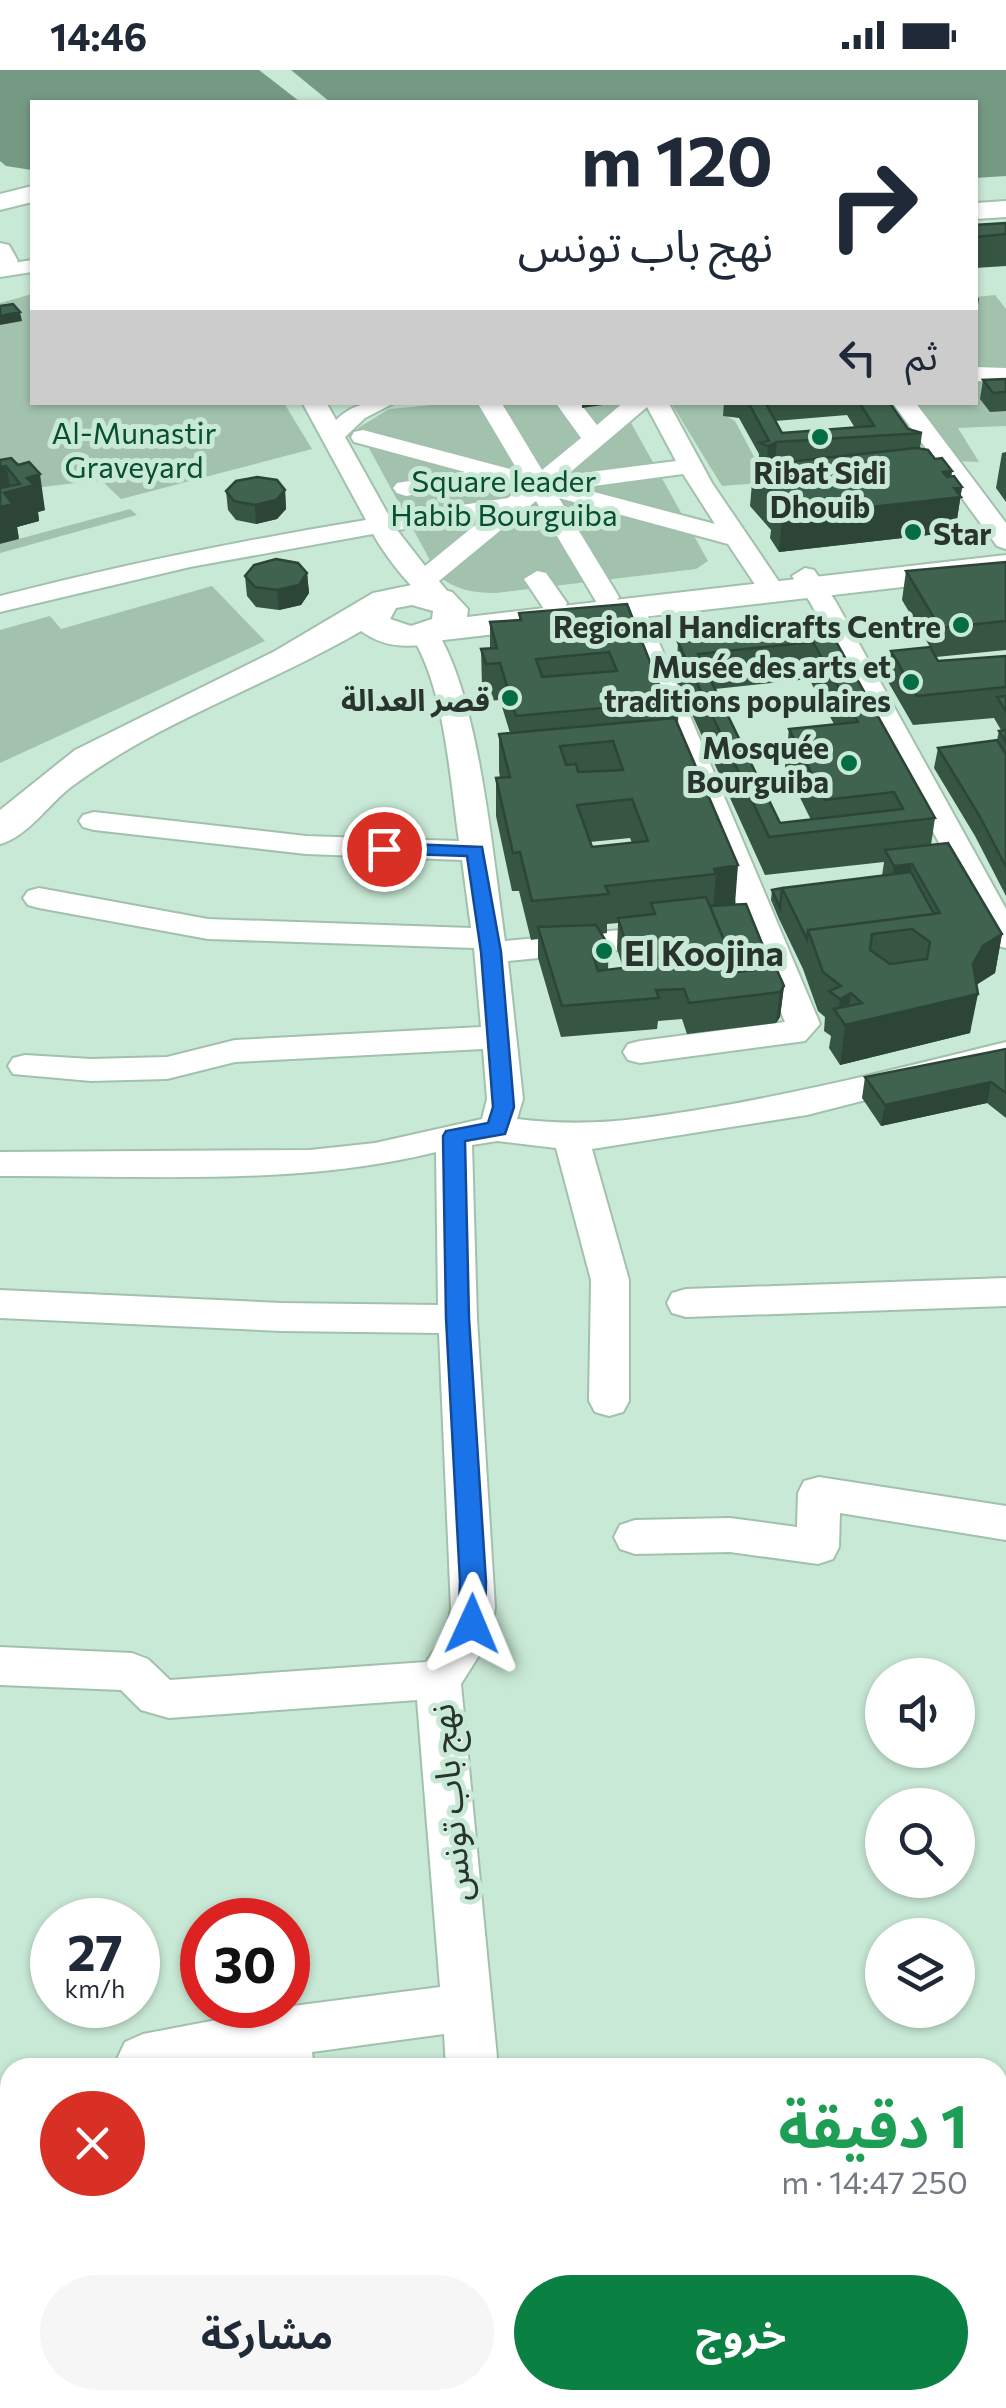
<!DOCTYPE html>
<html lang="ar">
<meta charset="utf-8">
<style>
:root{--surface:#fff;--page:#f6f6f7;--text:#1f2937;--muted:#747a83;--accent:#0b8043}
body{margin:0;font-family:Commissioner,"Noto Sans Arabic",sans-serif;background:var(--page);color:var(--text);direction:rtl;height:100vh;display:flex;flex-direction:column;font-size:38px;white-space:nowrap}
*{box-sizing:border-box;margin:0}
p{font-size:32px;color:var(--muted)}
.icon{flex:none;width:55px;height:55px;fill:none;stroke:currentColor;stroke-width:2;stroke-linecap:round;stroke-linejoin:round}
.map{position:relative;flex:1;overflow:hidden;direction:ltr}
.sheet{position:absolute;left:0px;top:1988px;width:1008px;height:352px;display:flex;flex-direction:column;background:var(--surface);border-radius:30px 30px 0 0;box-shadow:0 2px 8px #0004;direction:rtl}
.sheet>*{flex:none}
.banner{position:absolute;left:30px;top:30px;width:948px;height:305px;border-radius:0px;box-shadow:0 2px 8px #0004;direction:rtl;background:#fff;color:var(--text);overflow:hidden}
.buttons{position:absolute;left:865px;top:1588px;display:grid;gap:20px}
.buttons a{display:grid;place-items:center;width:110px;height:110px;border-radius:50%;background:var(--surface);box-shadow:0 2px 8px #0004;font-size:50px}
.speed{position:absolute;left:30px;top:1828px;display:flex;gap:20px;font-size:50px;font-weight:700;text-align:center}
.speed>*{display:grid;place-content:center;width:130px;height:130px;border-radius:50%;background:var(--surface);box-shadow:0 2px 8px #0004;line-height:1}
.speed small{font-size:25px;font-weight:400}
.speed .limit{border:15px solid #d22;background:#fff;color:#111}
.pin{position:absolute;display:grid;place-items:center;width:85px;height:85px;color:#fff;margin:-42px;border:5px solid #fff;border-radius:50%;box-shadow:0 2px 10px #0007}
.me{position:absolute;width:110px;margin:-55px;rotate:1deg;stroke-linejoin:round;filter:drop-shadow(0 0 8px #0008)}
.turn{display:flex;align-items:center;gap:35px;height:210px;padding:0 40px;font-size:45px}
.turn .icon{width:130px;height:130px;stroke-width:2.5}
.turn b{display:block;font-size:70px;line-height:85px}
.then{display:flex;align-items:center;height:95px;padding:0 40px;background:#0003;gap:20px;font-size:38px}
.round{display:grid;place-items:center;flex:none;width:105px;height:105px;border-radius:52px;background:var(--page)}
.headline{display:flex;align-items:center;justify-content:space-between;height:170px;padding:0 40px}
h1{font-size:60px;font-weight:700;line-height:75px;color:#1e9e55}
.button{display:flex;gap:20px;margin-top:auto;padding:20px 40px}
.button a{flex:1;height:115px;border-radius:60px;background:var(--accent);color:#fff;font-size:40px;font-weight:700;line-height:115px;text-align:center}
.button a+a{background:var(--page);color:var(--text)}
.status{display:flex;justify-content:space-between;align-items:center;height:70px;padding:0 50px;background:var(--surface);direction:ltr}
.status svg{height:28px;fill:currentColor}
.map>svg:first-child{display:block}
.green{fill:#a2c2ae}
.water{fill:#759a84}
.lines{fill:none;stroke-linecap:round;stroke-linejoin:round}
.minor-casing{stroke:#a1c1ad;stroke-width:4}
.major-casing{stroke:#a1c1ad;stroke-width:4}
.minor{fill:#fff;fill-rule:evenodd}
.major{fill:#fff;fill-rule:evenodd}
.wall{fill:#365543;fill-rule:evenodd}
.shaded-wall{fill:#2c4537}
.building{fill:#3f634e;stroke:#2c4537;stroke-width:2.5;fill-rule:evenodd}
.route{fill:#1a73e8;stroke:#114b97;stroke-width:2.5}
.poi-dot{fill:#056d43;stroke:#c8e9d5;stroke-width:4}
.labels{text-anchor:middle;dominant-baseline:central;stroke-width:10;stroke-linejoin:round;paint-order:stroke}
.far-park-label{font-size:30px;fill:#084e30;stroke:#c8e9d5}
.far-poi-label{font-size:30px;font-weight:bold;fill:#28342d;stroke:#c8e9d5;text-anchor:end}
.poi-label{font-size:35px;font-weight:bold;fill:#28342d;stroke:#c8e9d5;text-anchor:start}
.street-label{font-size:35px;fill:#28342d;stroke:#c8e9d5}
</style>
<div class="status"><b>14:46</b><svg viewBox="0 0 49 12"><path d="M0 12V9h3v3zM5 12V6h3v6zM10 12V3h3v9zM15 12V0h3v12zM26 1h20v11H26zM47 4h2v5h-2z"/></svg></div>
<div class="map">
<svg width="1006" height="2338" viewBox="0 0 1006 2338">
<rect width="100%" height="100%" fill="#c8e9d5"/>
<path class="green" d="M 32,224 L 32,332 L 284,333 L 312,379 L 121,429 L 101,410 L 0,422 L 0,233 Z
M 995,225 L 1006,239 L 1006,298 L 975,296 L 975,227 Z
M 975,310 L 1006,312 L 1006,356 L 958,358 L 979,392 L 957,391 L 915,333 L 975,332 Z
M 455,333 L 620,333 L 708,491 L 696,499 L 496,523 C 473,523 455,520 438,505 L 358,358 L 389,339 Z
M 671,333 L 779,333 L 725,345 L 735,351 L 759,396 L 756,401 L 783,411 L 722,416 Z
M 130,439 L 137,445 L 0,483 L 0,474 Z
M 212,516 L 265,571 L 0,693 L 0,560 L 50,546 L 61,559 Z"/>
<path class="water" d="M 0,0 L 259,0 L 299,31 L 32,32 L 32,100 L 6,96 L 0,91 Z
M 291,0 L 1006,0 L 1006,106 L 975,108 L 975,32 L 330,32 Z"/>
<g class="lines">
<defs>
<path id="minor" d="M 32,190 L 32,202 L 0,207 L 0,195 Z
M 975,297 L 1006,298 L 1006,312 L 975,311 Z
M 302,332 L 326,332 L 336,350 C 355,332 371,332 396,332 L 365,348 L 345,367 L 389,446 L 508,428 L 521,417 L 493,410 L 406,426 L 397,423 L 393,418 L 397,413 L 465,402 L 354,372 L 351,367 L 354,362 L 363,360 L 518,401 L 477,332 L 501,332 L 542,400 L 581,368 L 555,332 L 579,332 L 597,355 L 624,332 L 668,332 L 712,413 L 786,522 L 782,528 L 764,528 L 728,474 L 559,428 L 619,527 L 615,533 L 597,533 L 536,431 L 439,511 L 452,527 L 439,535 C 417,530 385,485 373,464 L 190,497 L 0,542 L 0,526 C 121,495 243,470 366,450 ZM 647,337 L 676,391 L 567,405 ZM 683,404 L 715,454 L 579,418 ZM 485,447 L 425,496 L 397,460 Z
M 892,332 L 915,332 L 1006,453 L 1006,479 L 997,476 Z
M 805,498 L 814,500 L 836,532 L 1006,839 L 1006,878 L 995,875 L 990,868 L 810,532 L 792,506 Z
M 537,501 L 546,503 L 567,533 L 564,539 L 544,539 L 524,509 Z
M 630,529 L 644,537 L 820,954 L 805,971 L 640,993 L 628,990 L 623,982 L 628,974 L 640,971 L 785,952 L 616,537 Z
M 425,557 L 435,559 C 479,623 493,789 505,871 L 620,860 L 624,851 L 650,846 L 661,849 L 666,856 L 655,865 L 651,875 L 640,878 L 508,891 L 523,1029 L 517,1049 C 592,1058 641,1049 715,1037 C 813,1020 909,996 1006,972 L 1006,994 L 807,1045 L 592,1079 L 629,1210 L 629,1331 L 623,1342 L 609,1346 L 595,1342 L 589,1331 L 591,1210 L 556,1078 L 497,1071 L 472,1075 L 477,1249 L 495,1538 L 490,1568 L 461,1614 L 498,1998 L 446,1998 L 444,1964 L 312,1982 L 314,1998 L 262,1998 L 262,1990 L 224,1998 L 121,1998 L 117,1989 L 125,1972 L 143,1964 L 285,1937 L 440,1917 L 417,1630 L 169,1648 L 141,1640 L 121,1620 L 0,1615 L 0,1577 L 132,1583 L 148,1589 L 170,1610 L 426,1592 L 447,1563 L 451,1538 L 439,1263 L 281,1261 L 0,1248 L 0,1220 L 281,1233 L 438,1235 L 436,1082 C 295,1117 145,1105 0,1106 L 0,1082 L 310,1080 L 375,1073 L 482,1049 L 487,1029 L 483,979 L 235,992 L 167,1009 L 91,1011 L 13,1004 L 8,996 L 13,988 L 25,985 L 91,989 L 167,987 L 235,970 L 481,957 L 474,878 L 208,869 L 39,838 L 28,835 L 23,828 L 28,821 L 39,818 L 208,849 L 471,858 L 462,790 L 306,784 L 94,760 L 83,757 L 79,751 L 83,745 L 94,742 L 306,766 L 459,771 C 450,709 445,618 411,565 Z
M 1006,1208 L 1006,1236 L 686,1247 L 672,1243 L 667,1233 L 672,1223 L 686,1219 Z
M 819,1407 L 1006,1436 L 1006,1470 L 840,1443 L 839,1477 L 833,1489 L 818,1494 L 730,1482 L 635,1484 L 620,1479 L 614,1467 L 620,1455 L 635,1450 L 730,1448 L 797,1457 L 798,1423 L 804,1411 Z
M 478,2330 L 534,2330 L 535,2338 L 479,2338 Z"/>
<path id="major" d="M 32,116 L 32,132 L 0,140 L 0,124 Z
M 1006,131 L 1006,147 L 975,149 L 975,133 Z
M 0,173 L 9,175 L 18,191 L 10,202 L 0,204 Z
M 1006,485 L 1006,505 L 444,570 C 415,578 387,580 361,561 C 267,616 159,651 71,717 C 48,735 27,767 0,774 L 0,740 L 75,680 L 275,581 L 373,523 L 412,515 L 440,519 L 452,522 L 468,539 L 467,547 ZM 412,535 L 433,541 L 432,549 L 411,556 L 390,549 L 396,538 Z"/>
</defs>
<use href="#minor" class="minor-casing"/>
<use href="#major" class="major-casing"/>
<use href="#minor" class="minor"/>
<use href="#major" class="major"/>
</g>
<path class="wall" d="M 1006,153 L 1006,196 L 975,198 L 975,155 Z
M 975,223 L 979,229 L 976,247 L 975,247 Z
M 1006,309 L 1006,341 L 990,342 L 980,329 L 983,310 Z
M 724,332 L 889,332 L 908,359 L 922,363 L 920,379 L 952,401 L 951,406 L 962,417 L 955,462 L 779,482 L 770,468 L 771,460 L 750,436 L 753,401 L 758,400 L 759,384 L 739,348 L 723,346 ZM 847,345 L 855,358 L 782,363 L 775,351 Z
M 1006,382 L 1006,432 L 996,418 L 1002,383 Z
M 11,388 L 45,440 L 38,442 L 39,451 L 17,457 L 19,469 L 0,390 Z
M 285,420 L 286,439 L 277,449 L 256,454 L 236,450 L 228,440 L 226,421 Z
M 1006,492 L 1006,580 L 936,587 L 938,591 L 1006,586 L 1006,826 L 975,766 L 934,698 L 938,678 L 997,670 L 999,661 L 1001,660 L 994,648 L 913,655 L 887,610 L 891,581 L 930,577 L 902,530 L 906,501 Z
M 307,503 L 309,523 L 301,535 L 279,540 L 256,537 L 247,526 L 245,506 Z
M 627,534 L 662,622 L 679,631 L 678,654 L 735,834 L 727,835 L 784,916 L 780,947 L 776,953 L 687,964 L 682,949 L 658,951 L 657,959 L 561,967 L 538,888 L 538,869 L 531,870 L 519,821 L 512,821 L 496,746 L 496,708 L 500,708 L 499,701 L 499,664 L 510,663 L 500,630 L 486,631 L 482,616 L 481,579 L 490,578 L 490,552 L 519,550 L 519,543 ZM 630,768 L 632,773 L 592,777 L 590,772 ZM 618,853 L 617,879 L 623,898 L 608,899 L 609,876 L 601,864 L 607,863 L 607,854 Z
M 720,555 L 778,564 L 829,559 L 935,748 L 931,775 L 1002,864 L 995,903 L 976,915 L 970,963 L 840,995 L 829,978 L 831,966 L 824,961 L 825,947 L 818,941 L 803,899 L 779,849 L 771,830 L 772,820 L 882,806 L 884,792 L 765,805 L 676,609 L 678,572 L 719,568 ZM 809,609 L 834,654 L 789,659 L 785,697 L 811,750 L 780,753 L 715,619 Z
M 1006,979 L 1006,1048 L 987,1033 L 881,1056 L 862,1028 L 865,1007 Z"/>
<path class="shaded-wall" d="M 20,242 L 22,251 L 0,255 L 0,246 Z
M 582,332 L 603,332 L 603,335 L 582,338 Z
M 777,372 L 774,400 L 766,403 L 768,376 Z
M 6,396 L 11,421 L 27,408 L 40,404 L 45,440 L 38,442 L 39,451 L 17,457 L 19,469 L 0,474 L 0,397 Z
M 952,401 L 948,428 L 954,418 L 962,417 L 955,462 L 779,482 L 782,447 L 943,402 Z
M 285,420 L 286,439 L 277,449 L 256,454 L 255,435 Z
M 307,503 L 309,523 L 301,535 L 279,540 L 277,520 Z
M 912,794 L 906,833 L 888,835 L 894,796 Z
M 738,795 L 735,834 L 713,838 L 716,804 L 714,799 Z
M 1002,864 L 995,903 L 976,915 L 978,924 L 970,963 L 840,995 L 845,955 L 838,944 L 840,929 L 851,923 L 847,955 L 973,894 L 983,876 Z
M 784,916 L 780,947 L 776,953 L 780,922 Z
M 991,1012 L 987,1033 L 881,1056 L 885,1035 Z"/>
<path class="building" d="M 1006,153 L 1006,164 L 975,167 L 975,155 Z
M 13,234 L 20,242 L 0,246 L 0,236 Z
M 1006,309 L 1006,322 L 993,323 L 983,310 Z
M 748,332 L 765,332 L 782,363 L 874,356 L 859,332 L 889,332 L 908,359 L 922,363 L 777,372 L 768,376 L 760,373 L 769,371 Z
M 916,378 L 928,380 L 935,389 L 942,388 L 952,401 L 943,402 L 947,407 L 954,406 L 962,417 L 954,418 L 961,427 L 782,447 L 773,432 L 780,431 L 753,401 L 762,400 L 759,395 Z
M 11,388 L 18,395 L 29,392 L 40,404 L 27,408 L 34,415 L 4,423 L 13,434 L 0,437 L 0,418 L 20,414 L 6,396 L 0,397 L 0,390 Z
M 257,407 L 277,410 L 285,420 L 276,430 L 255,435 L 234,431 L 226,421 L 236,411 Z
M 276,489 L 298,493 L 307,503 L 299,515 L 277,520 L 255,517 L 245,506 L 254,495 Z
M 1006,492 L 1006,551 L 940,558 L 906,501 Z
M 627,534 L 662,622 L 675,621 L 679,631 L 516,646 L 500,593 L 486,594 L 481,579 L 497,578 L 490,552 L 521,550 L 519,543 ZM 609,582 L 617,601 L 542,607 L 536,589 Z
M 771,550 L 778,564 L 829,559 L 935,748 L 769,767 L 678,572 L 726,567 L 720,555 ZM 813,572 L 858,652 L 789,659 L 825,730 L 894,722 L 903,739 L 780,753 L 698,584 Z
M 930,577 L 938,591 L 1006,586 L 1006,617 L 917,626 L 891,581 Z
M 1006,626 L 1006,641 L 997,627 Z
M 675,648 L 738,795 L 714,799 L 716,804 L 605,816 L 609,824 L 532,831 L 520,782 L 513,783 L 496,708 L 510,707 L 499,664 ZM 613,671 L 623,700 L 578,702 L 576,694 L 566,695 L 560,676 ZM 632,729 L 648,771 L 592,777 L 577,735 Z
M 1006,660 L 1006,672 L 999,661 Z
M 997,670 L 1006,684 L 1006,797 L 979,745 L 938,678 Z
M 948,773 L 1002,864 L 983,876 L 973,894 L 978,924 L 845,955 L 834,939 L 862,933 L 851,923 L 840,929 L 829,921 L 841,916 L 823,902 L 808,860 L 940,843 L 912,794 L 894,796 L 885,780 ZM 912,859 L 930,872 L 927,889 L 890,894 L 870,880 L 872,864 Z
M 911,802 L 934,844 L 808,860 L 807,869 L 782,818 Z
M 782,818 L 780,838 L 772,820 Z
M 706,827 L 737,902 L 776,898 L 784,916 L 780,922 L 689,933 L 684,919 L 656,920 L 659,928 L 562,936 L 538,857 L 596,855 L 609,876 L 598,877 L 601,884 L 593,885 L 598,901 L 646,895 L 644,891 L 658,889 L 651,867 L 625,870 L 618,848 L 655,844 L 651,833 Z
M 746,834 L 772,898 L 737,902 L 710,836 Z
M 1006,979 L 1006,1023 L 991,1012 L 885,1035 L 865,1007 Z"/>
<path class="route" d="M 384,773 L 482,777 L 501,882 L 514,1037 L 505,1064 L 465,1071 L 469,1248 L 486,1512 L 485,1554 L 481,1562 L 472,1565 L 462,1562 L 458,1554 L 460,1512 L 446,1248 L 443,1066 L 446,1061 L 488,1053 L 493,1037 L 481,882 L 467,786 L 378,783 L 378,775 Z"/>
<g class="poi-dot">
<circle cx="820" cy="367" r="10"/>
<circle cx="913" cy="462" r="10"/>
<circle cx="961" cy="555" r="10"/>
<circle cx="911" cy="612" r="10"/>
<circle cx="510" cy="628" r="10"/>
<circle cx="849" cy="693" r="10"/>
<circle cx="604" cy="881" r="10"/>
</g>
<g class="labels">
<g class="far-park-label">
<text x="134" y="361">Al-Munastir<tspan x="134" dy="34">Graveyard</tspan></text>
<text x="504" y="409">Square leader<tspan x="504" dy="34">Habib Bourguiba</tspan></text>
</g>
<g class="far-poi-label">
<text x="820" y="401" text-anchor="middle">Ribat Sidi<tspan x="820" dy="34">Dhouib</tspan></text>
<text x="933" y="462" text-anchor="start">Star</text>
<text x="941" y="555">Regional Handicrafts Centre</text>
<text x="891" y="595">Musée des arts et<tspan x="891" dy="34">traditions populaires</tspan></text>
<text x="490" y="628">قصر العدالة</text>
<text x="829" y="676">Mosquée<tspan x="829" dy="34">Bourguiba</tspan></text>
</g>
<g class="poi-label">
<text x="624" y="881">El Koojina</text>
</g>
<g class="street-label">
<text transform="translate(448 1733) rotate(-95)">نهج باب تونس</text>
</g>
</g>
</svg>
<div class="buttons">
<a><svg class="icon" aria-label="sound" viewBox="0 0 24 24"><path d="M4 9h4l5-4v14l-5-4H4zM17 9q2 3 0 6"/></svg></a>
<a><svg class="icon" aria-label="search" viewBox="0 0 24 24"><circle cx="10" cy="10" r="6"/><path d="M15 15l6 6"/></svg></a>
<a><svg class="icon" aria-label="layers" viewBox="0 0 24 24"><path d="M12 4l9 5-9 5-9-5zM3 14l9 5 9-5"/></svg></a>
</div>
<div class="speed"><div>27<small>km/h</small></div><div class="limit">30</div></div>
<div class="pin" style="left:384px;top:779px;background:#d93025"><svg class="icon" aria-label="arrive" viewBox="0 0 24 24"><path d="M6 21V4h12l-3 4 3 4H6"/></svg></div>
<svg class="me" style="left:472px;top:1554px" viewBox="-20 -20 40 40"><path d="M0-17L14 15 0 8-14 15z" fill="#1a73e8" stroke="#fff" stroke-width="4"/></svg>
<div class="banner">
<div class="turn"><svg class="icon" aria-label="right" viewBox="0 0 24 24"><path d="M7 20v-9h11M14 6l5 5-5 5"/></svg><div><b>120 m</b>نهج باب تونس</div></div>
<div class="then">ثم<svg class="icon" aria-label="left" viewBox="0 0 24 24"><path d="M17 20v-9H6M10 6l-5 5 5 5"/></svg></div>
</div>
<section class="sheet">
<div class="headline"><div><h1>1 دقيقة</h1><p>250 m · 14:47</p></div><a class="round" style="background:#d93025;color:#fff"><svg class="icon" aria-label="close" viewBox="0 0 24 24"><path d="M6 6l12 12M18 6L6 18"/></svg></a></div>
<div class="button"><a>خروج</a><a>مشاركة</a></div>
</section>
</div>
